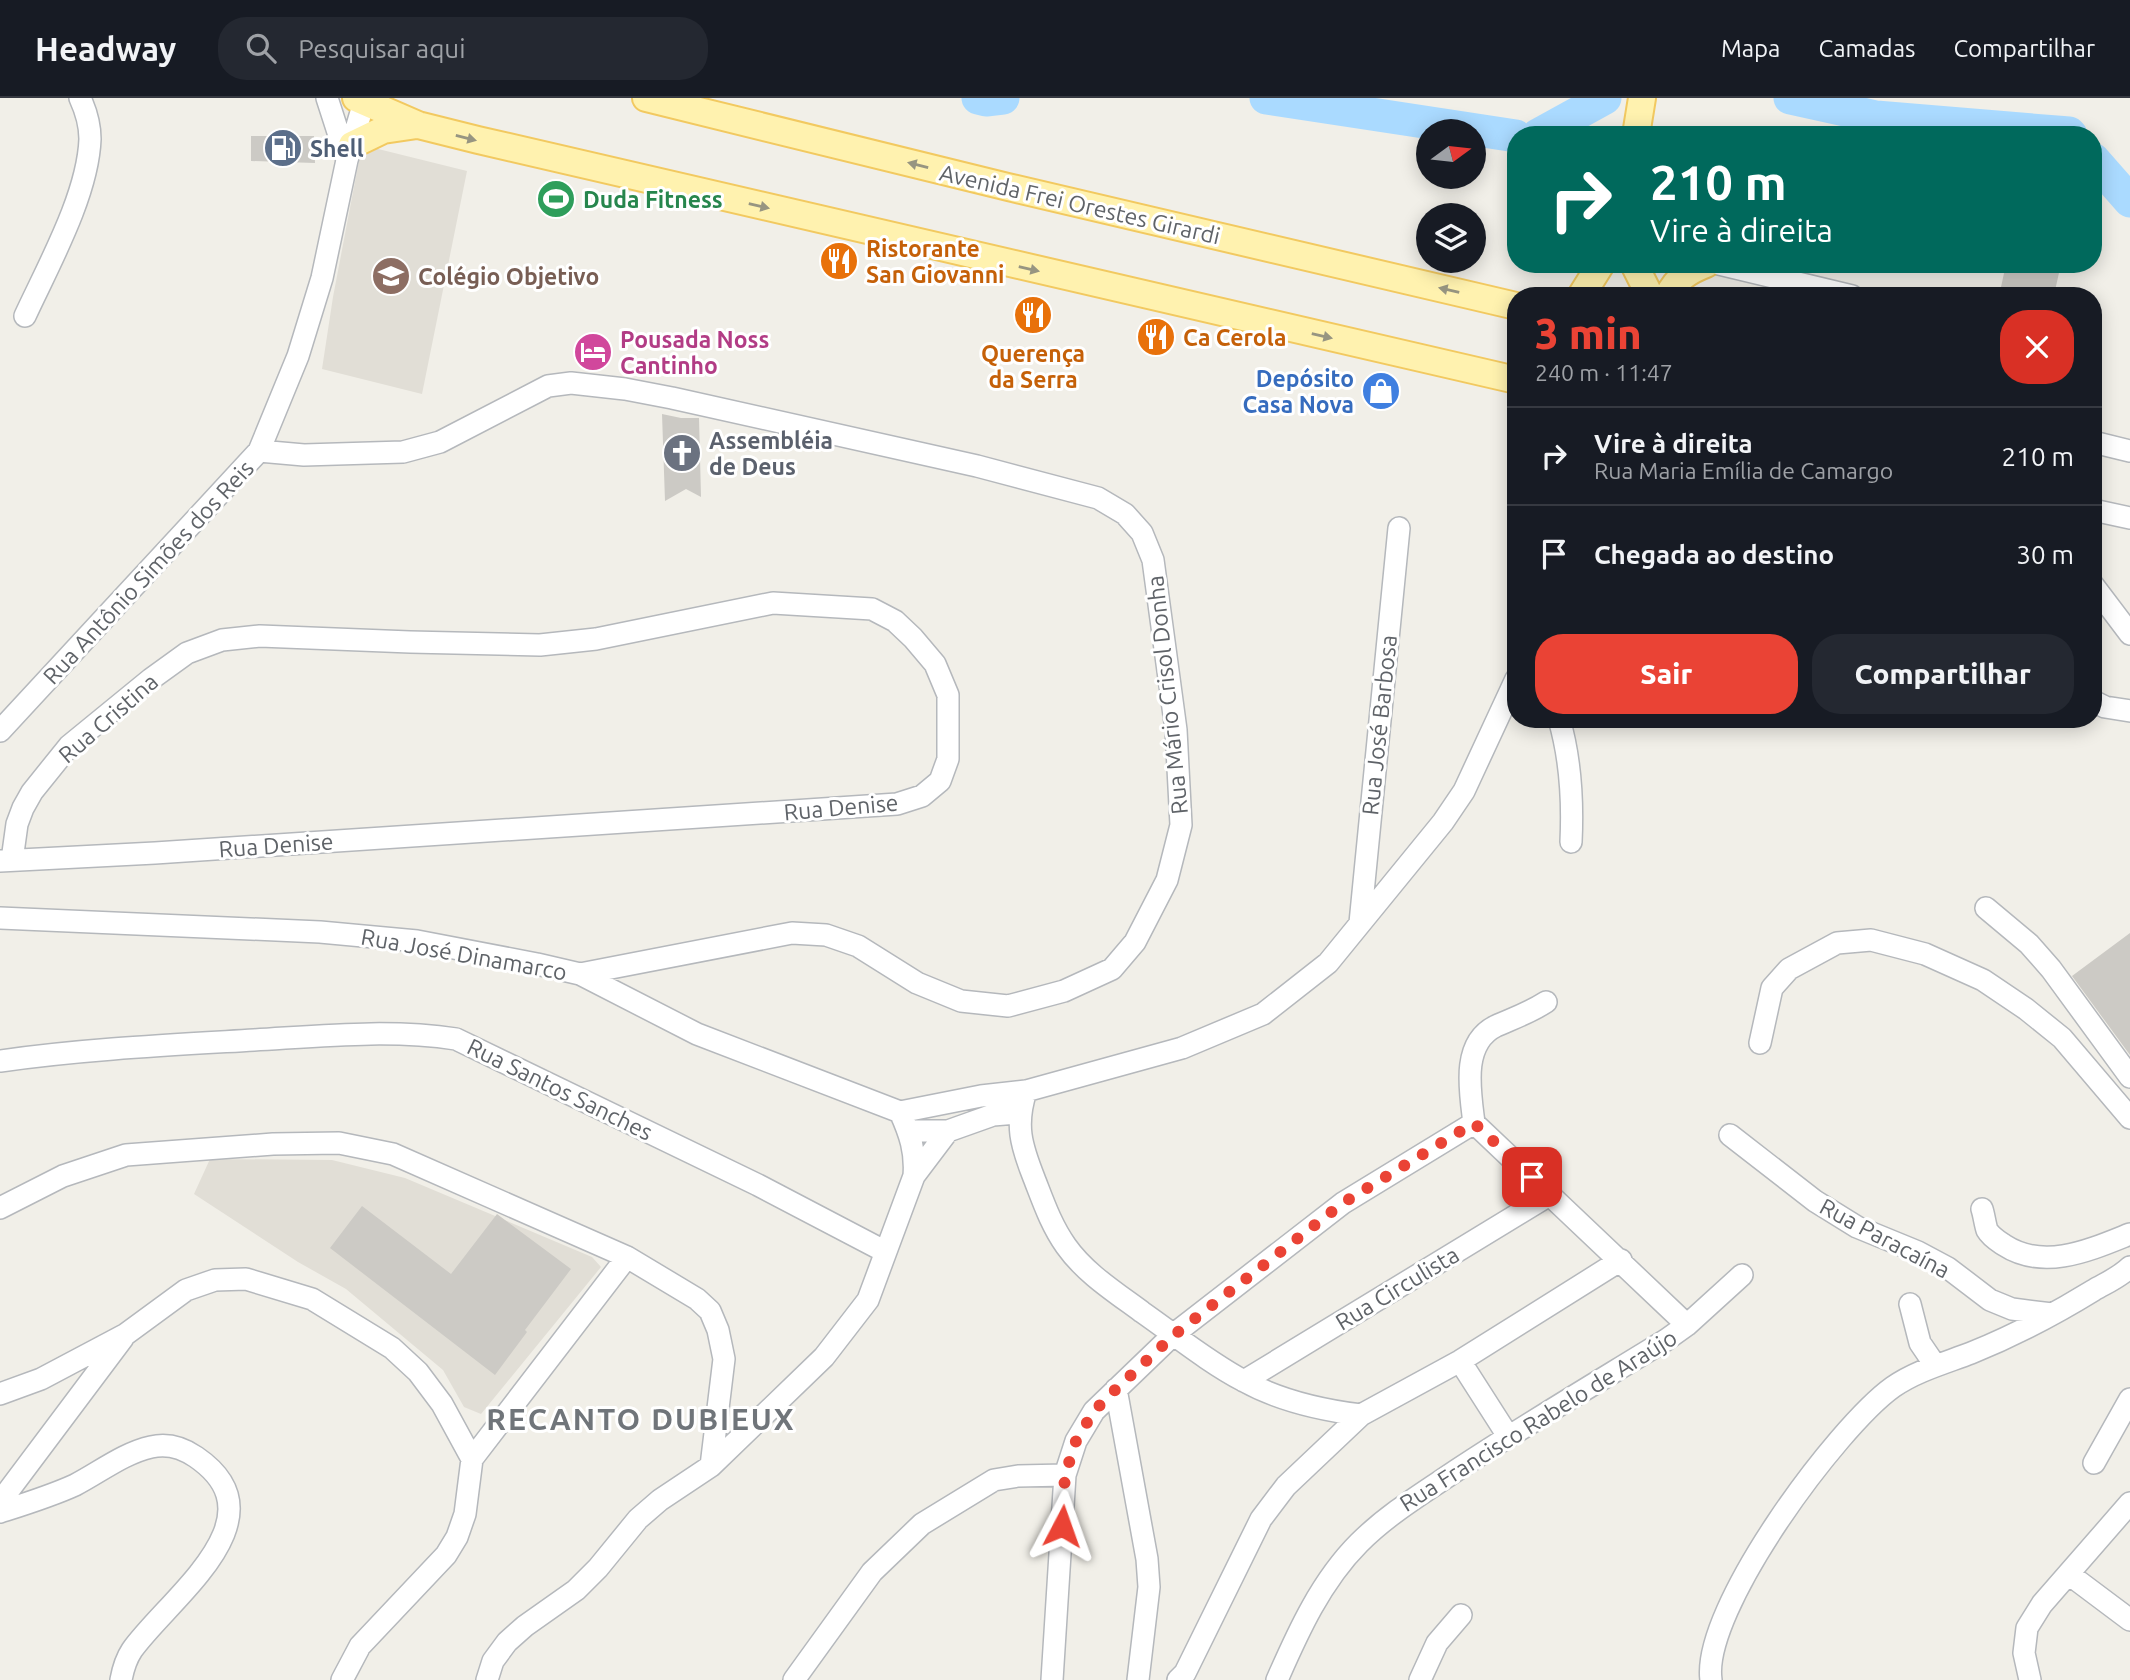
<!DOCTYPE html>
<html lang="pt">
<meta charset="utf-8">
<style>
:root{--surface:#171b24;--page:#242831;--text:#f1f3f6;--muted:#9ea1a6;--line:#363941;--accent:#ea4335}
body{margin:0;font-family:Ubuntu,sans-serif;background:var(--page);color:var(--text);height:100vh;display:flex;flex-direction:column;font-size:26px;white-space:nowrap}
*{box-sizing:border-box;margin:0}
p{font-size:23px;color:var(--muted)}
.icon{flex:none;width:38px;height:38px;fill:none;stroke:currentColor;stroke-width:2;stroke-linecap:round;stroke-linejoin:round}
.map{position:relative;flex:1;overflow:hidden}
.sheet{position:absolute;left:1507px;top:189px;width:595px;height:441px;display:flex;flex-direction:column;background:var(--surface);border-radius:28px;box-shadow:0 4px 18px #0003}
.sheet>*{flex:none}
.hud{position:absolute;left:1507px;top:28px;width:595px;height:147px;border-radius:28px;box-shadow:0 4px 18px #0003;background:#00695c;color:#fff;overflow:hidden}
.needle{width:46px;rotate:75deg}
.buttons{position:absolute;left:1416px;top:21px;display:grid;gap:14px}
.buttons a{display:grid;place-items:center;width:70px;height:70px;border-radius:50%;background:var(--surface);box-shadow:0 4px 18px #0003;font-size:35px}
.pin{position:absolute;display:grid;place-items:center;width:60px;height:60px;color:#fff;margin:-30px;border-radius:14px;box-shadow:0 4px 10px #0006}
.me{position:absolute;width:77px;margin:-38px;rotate:4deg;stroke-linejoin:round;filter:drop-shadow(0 0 5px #0008)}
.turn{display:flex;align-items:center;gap:24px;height:147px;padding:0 28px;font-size:32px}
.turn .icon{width:91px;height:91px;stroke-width:2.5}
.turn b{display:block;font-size:49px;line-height:60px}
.round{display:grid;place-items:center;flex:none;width:74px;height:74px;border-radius:28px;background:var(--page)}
.headline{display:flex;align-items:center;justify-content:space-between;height:119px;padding:0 28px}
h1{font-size:42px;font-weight:800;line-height:52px;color:var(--accent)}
.cta{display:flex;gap:14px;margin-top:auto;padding:14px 28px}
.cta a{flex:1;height:80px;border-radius:28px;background:var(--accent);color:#fff;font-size:28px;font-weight:800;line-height:80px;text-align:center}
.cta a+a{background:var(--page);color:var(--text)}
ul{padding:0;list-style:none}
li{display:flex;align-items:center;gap:21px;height:98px;padding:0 28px;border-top:2px solid var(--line)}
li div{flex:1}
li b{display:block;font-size:26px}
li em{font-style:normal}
header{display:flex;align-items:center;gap:42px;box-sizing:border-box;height:98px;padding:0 35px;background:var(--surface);border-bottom:2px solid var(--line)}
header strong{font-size:33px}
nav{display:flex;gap:38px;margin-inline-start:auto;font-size:24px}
.search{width:490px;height:63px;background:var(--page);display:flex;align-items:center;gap:18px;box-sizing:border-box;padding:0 24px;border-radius:28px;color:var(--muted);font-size:26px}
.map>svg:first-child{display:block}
.education{fill:#e1ded6}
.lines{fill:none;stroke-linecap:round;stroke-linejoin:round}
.river{stroke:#aadaff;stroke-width:33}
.building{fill:#cccac5}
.minor-casing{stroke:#b5b8bc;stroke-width:24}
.major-casing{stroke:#f2c960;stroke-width:30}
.minor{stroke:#fff;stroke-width:21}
.major{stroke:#fff2af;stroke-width:26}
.oneway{fill:#979581}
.route{stroke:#ea4335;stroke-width:12;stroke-dasharray:0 21.6}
.labels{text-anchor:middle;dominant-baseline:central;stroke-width:6;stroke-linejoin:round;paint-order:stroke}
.service-label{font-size:23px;font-weight:bold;fill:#4e5e75;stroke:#fff;text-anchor:start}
.leisure-label{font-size:23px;font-weight:bold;fill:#27864d;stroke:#fff;text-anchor:start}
.street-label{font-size:23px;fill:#5f6368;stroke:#fff}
.food-label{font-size:23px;font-weight:bold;fill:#c56008;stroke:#fff;text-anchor:start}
.education-label{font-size:23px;font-weight:bold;fill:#785e54;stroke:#fff;text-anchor:start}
.hotel-label{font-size:23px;font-weight:bold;fill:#b23c85;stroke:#fff;text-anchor:start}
.shop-label{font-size:23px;font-weight:bold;fill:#366cbe;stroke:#fff;text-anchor:end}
.worship-label{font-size:23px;font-weight:bold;fill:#5b616d;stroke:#fff;text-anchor:start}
.district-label{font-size:30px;font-weight:bold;letter-spacing:2px;fill:#70757a;stroke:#fff}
</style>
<header>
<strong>Headway</strong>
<div class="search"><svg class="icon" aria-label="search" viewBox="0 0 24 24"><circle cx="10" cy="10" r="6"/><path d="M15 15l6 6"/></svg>Pesquisar aqui</div>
<nav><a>Mapa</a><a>Camadas</a><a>Compartilhar</a></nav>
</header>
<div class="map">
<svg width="2130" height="1582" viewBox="0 0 2130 1582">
<rect width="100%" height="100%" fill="#f1efe8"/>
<path class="education" d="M 362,47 L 467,73 L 422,296 L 322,271 L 333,199 Z
M 210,1061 L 332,1062 L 405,1080 L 592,1159 L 601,1169 L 481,1316 L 464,1309 L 443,1272 L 346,1191 L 298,1164 L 194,1096 Z"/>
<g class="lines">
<path class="river" d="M 978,0 L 986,2 L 1003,0
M 1266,0 L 1516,38
M 1790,0 L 1876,19 L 2069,35 L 2071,37
M 1538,37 L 1605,0
M 2093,61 L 2130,103"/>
</g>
<path class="building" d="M 251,38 L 314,38 L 315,65 L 251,63 Z
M 2006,166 L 2061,166 L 2054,197 L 2001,189 Z
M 662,316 L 681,320 L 699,320 L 701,399 L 686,391 L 665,403 Z
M 2130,835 L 2130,957 L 2072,878 Z
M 362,1108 L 451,1176 L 497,1116 L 571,1171 L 525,1232 L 527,1234 L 495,1277 L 330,1150 Z"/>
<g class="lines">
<defs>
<path id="minor" d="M 327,0 L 347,62
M 1719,166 L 1852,198
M 25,218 C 48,168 88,97 90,41 C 90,26 86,13 80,0
M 2093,344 L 2130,353
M 259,353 L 304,357 L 403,354 L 440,344 L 548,288 L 571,285 L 625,291 L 672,300 L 977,368 L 1098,400 L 1125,416 L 1142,435 L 1153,462 L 1176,632 L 1181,727 L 1167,782 L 1135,844 L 1112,871 L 1064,893 L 1008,908 L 961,903 L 917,885 L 858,848 L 826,837 L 792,835 L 580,876
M 2093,412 L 2130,420
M 2093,487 L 2130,536
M 2093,603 L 2105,609 L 2130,613
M 1559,621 C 1571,662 1573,702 1571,744
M 0,633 L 259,353 L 298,258 L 322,180 L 347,62 L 364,4
M 0,763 L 155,755 L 897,706 L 922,698 L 940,683 L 948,661 L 948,597 L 935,566 L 913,540 L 895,523 L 872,511 L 773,505 L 596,541 L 540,547 L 410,544 L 260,538 L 222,542 L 187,555 L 151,581 L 69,648 L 32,694 L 23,710 L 17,726 L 12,762
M 1986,810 L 2029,846 L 2051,871 L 2130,979
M 0,820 L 320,834 L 417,843 L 537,866 L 580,876 L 697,936 L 900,1014
M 1360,825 L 1399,430
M 1546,904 C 1529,915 1514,920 1496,928 C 1461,945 1470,993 1474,1025 L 1687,1227
M 1760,945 L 1772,890 L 1789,871 L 1837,845 L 1871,842 L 1925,856 L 1983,882 L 2026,911 L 2062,940 L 2130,1020
M 0,963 C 84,951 169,947 254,942 C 322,938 389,931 456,941 L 758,1087 L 884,1153
M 1026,993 C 1015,1027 1021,1047 1034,1080 C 1043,1103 1051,1127 1066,1148 C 1085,1175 1115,1194 1142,1214 C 1175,1237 1208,1264 1244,1283 C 1280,1303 1321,1312 1361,1317
M 900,1014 L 981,998 L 1026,993 L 1182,950 L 1263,916 L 1328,865 L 1443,724 L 1464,693 L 1516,581
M 909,1033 L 948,1033 L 993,1017 L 1019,1015
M 1730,1037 L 1815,1103 L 1857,1129 L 1918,1154 L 1948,1170 L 1990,1202 L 2012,1211 L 2052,1216
M 914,1078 L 948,1033
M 0,1110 L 63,1078 L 126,1057 L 273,1046 L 339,1045 L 393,1056 L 627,1159 L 697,1201 L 710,1213 L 718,1232 L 724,1261 L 711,1368
M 1982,1111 C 1984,1117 1985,1126 1987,1132 C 1991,1139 1998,1143 2004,1147 C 2044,1173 2090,1152 2130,1136
M 1910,1206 L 1920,1245 L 1935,1267
M 1460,1263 L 1508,1338
M 1244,1283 L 1551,1096
M 1116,1291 L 1147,1461 L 1149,1489 L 1138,1582
M 0,1296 L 41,1281 L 126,1236 L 186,1192 L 215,1182 L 246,1181 L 312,1201 L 392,1250 L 418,1274 L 442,1306 L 472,1361
M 2094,1365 L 2130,1301
M 0,1404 L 123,1240
M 0,1414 C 25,1406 51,1398 75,1387 C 100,1374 124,1355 151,1349 C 168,1345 183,1350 196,1359 C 285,1420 170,1499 132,1552 C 126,1561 123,1571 121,1582
M 2070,1477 L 2130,1522
M 342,1582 L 360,1548 L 446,1457 L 457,1439 L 465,1416 L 472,1361 L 627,1159
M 487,1582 L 493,1563 L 507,1544 L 525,1528 L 576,1492 L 598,1470 L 638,1421 L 660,1402 L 711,1368 L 824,1259 L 868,1202 L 914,1078 C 916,1054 910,1036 900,1014
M 794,1582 L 872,1474 L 922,1426 L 994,1382 L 1018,1378 L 1065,1377
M 1052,1582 L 1065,1377 L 1076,1343 L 1094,1313 L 1174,1236 L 1343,1105 L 1474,1025
M 1178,1582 L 1185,1575 L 1261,1421 L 1286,1388 L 1361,1317 L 1460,1263 L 1621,1162
M 1277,1582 C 1298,1534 1321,1483 1359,1445 C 1388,1416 1423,1395 1457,1372 C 1525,1327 1596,1285 1666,1242 L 1687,1227 L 1742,1177
M 1420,1582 L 1437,1545 L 1461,1517
M 1711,1582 C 1701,1512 1837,1329 1893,1289 C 1916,1273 1945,1265 1971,1255 C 2013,1238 2055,1216 2094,1192 C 2106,1185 2120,1179 2130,1169
M 2030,1582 L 2024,1555 L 2027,1530 L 2042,1506 L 2130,1405"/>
<path id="major" d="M 356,0 L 418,27 L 478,42 L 1516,282
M 646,0 L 1008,89 L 1516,208
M 1636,37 L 1642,0
M 352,47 L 383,32 L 417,27
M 1634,166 L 1650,198
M 1581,198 L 1601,166
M 1668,198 C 1677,180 1688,173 1706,166"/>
</defs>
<use href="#minor" class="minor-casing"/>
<use href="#major" class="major-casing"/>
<use href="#minor" class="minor"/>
<use href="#major" class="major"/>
</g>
<defs><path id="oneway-solid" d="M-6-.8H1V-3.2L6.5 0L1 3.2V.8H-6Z" transform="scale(1.75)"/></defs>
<g class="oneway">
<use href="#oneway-solid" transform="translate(466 40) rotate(14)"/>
<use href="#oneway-solid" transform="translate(918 67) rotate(-166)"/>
<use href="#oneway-solid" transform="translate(759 108) rotate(13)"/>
<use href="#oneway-solid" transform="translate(1029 171) rotate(13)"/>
<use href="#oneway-solid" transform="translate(1449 192) rotate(-167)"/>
<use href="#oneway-solid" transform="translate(1322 238) rotate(13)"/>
</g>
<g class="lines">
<path class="route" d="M 1062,1428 L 1065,1377 L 1076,1343 L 1094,1313 L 1116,1291 L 1174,1237 L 1343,1105 L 1474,1025 L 1532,1079"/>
</g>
<defs>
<symbol id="fuel-disc" viewBox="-11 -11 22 22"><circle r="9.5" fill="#5c6f8a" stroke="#fff"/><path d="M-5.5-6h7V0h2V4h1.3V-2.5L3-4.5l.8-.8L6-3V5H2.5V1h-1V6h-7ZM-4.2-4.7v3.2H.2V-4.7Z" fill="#fff"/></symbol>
<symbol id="stadium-disc" viewBox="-11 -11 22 22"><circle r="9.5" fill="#2e9e5b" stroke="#fff"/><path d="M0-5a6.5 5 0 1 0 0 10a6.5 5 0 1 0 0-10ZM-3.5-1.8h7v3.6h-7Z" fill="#fff"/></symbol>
<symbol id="restaurant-disc" viewBox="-11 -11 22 22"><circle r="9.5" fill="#e8710a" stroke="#fff"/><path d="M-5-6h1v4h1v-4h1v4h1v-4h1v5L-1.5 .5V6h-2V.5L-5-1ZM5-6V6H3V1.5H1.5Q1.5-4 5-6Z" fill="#fff"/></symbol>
<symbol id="school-disc" viewBox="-11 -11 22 22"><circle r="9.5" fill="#8d6e63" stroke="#fff"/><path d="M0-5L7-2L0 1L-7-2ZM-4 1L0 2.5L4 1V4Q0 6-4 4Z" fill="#fff"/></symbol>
<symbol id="hotel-disc" viewBox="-11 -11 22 22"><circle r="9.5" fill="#d1479c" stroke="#fff"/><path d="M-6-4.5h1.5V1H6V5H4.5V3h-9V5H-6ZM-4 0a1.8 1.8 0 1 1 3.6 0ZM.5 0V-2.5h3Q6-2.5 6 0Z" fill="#fff"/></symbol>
<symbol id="shop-disc" viewBox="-11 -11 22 22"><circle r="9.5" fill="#3f7fe0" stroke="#fff"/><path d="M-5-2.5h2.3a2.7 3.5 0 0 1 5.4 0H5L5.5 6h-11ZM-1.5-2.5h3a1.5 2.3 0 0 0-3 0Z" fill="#fff"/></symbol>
<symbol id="church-disc" viewBox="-11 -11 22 22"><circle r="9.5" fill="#6b7280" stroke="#fff"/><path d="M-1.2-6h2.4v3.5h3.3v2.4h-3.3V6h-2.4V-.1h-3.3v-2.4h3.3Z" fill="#fff"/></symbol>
</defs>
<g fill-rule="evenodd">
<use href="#fuel-disc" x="261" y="28" width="44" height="44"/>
<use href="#stadium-disc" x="534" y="79" width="44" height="44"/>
<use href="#restaurant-disc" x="817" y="141" width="44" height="44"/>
<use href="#school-disc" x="369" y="156" width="44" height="44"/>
<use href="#restaurant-disc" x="1011" y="195" width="44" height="44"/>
<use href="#restaurant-disc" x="1134" y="217" width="44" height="44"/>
<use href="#hotel-disc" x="571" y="232" width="44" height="44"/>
<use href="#shop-disc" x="1359" y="271" width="44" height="44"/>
<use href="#church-disc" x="660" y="333" width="44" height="44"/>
</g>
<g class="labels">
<g class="service-label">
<text x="310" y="50">Shell</text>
</g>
<g class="leisure-label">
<text x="583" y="101">Duda Fitness</text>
</g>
<g class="street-label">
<text transform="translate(1080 106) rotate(13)">Avenida Frei Orestes Girardi</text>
<text transform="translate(148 474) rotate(-47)">Rua Antônio Simões dos Reis</text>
<text transform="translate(1167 597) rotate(-96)">Rua Mário Crisol Donha</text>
<text transform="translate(108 620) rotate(-41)">Rua Cristina</text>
<text transform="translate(1379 627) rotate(-84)">Rua José Barbosa</text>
<text transform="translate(841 709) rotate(-5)">Rua Denise</text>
<text transform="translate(276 747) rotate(-4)">Rua Denise</text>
<text transform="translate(464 856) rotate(10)">Rua José Dinamarco</text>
<text transform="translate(560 991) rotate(26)">Rua Santos Sanches</text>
<text transform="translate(1885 1140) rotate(28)">Rua Paracaína</text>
<text transform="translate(1397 1190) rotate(-31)">Rua Circulista</text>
<text transform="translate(1538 1322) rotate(-32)">Rua Francisco Rabelo de Araújo</text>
</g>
<g class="food-label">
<text x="866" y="150">Ristorante<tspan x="866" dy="26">San Giovanni</tspan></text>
<text x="1183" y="239">Ca Cerola</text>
<text x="1033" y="255" text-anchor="middle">Querença<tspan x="1033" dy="26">da Serra</tspan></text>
</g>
<g class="education-label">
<text x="418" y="178">Colégio Objetivo</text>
</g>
<g class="hotel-label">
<text x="620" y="241">Pousada Noss<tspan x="620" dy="26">Cantinho</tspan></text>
</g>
<g class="shop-label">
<text x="1354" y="280">Depósito<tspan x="1354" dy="26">Casa Nova</tspan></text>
</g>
<g class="worship-label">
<text x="709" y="342">Assembléia<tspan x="709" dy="26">de Deus</tspan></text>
</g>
<g class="district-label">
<text x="641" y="1321">RECANTO DUBIEUX</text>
</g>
</g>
</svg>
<div class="buttons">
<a><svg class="needle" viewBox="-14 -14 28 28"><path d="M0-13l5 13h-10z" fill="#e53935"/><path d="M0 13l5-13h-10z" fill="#9ea1a6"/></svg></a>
<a><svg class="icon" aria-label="layers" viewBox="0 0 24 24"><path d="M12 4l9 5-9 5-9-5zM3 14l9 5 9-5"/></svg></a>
</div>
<div class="pin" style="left:1532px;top:1079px;background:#d93025"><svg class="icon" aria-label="arrive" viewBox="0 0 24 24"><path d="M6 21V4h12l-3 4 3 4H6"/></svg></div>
<svg class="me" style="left:1062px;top:1428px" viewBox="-20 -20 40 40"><path d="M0-17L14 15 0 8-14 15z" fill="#ea4335" stroke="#fff" stroke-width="4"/></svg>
<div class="hud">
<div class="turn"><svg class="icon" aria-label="right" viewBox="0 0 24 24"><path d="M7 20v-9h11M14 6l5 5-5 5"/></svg><div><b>210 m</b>Vire à direita</div></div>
</div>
<section class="sheet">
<div class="headline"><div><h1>3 min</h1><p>240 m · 11:47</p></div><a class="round" style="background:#d93025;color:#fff"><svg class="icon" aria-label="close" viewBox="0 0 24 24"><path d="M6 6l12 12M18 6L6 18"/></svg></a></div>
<ul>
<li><svg class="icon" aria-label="right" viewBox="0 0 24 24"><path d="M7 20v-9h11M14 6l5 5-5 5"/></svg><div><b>Vire à direita</b><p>Rua Maria Emília de Camargo</p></div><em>210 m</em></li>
<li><svg class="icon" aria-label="arrive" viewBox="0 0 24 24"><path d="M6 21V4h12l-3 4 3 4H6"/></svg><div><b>Chegada ao destino</b></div><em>30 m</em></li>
</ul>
<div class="cta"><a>Sair</a><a>Compartilhar</a></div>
</section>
</div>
